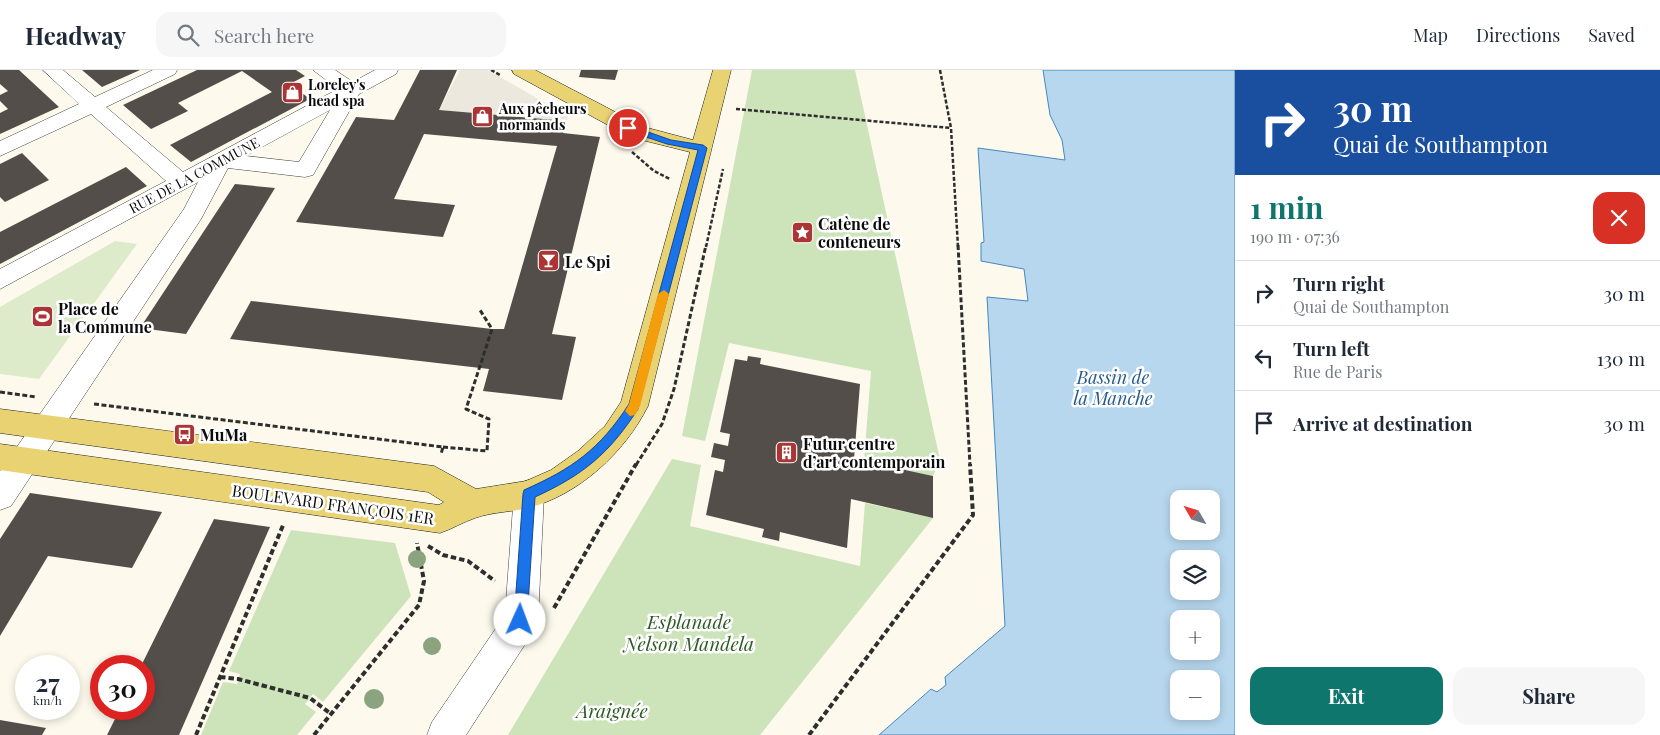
<!DOCTYPE html>
<meta charset="utf-8">
<style>
:root{--surface:#fff;--page:#f6f6f7;--text:#1f2937;--muted:#747a83;--line:#e0e1e3;--accent:#0f766e}
body{margin:0;font-family:"Playfair Display",serif;background:var(--page);color:var(--text);height:100vh;display:flex;flex-direction:column;font-size:19px;white-space:nowrap}
*{box-sizing:border-box;margin:0}
p{font-size:16px;color:var(--muted)}
.icon{flex:none;width:28px;height:28px;fill:none;stroke:currentColor;stroke-width:2;stroke-linecap:round;stroke-linejoin:round}
.map{position:relative;flex:1;overflow:hidden}
.sheet{display:flex;flex-direction:column;background:var(--surface);width:425px}
.sheet>*{flex:none}
.guide{background:#1a4fa0;color:#fff;overflow:hidden}
.needle{width:32px;rotate:309deg}
.tools{position:absolute;left:1170px;top:420px;display:grid;gap:10px}
.tools a{display:grid;place-items:center;width:50px;height:50px;border-radius:10px;background:var(--surface);box-shadow:0 2px 8px #0003;font-size:25px}
.speed{position:absolute;left:15px;top:585px;display:flex;gap:10px;font-size:25px;font-weight:700;text-align:center}
.speed>*{display:grid;place-content:center;width:65px;height:65px;border-radius:50%;background:var(--surface);box-shadow:0 2px 8px #0003;line-height:1}
.speed small{font-size:12px;font-weight:400}
.speed .limit{border:8px solid #d22;background:#fff;color:#111}
.pin{position:absolute;display:grid;place-items:center;width:42px;height:42px;color:#fff;margin:-21px;border:2px solid #fff;border-radius:50%;box-shadow:0 1px 5px #0007}
.me{position:absolute;width:55px;margin:-28px;rotate:2deg;stroke-linejoin:round;filter:drop-shadow(0 0 4px #0008)}
.turn{display:flex;align-items:center;gap:18px;height:105px;padding:0 15px;font-size:22px}
.turn .icon{width:65px;height:65px;stroke-width:2.5}
.turn b{display:block;font-size:35px;line-height:42px}
.round{display:grid;place-items:center;flex:none;width:52px;height:52px;border-radius:15px;background:var(--page)}
.overview{display:flex;align-items:center;justify-content:space-between;height:85px;padding:0 15px}
h1{font-size:30px;font-weight:700;line-height:38px;color:var(--accent)}
.primary-button{display:flex;gap:10px;margin-top:auto;padding:10px 15px}
.primary-button a{flex:1;height:58px;border-radius:15px;background:var(--accent);color:#fff;font-size:20px;font-weight:700;line-height:58px;text-align:center}
.primary-button a+a{background:var(--page);color:var(--text)}
ul{padding:0;list-style:none}
li{display:flex;align-items:center;gap:15px;height:65px;padding:0 15px;border-top:1px solid var(--line)}
li div{flex:1}
li b{display:block;font-size:19px}
li em{font-style:normal}
header{display:flex;align-items:center;gap:30px;box-sizing:border-box;height:70px;padding:0 25px;background:var(--surface);border-bottom:1px solid var(--line)}
header strong{font-size:24px}
nav{display:flex;gap:28px;margin-inline-start:auto;font-size:18px}
.search{width:350px;height:45px;background:var(--page);display:flex;align-items:center;gap:12px;box-sizing:border-box;padding:0 18px;border-radius:15px;color:var(--muted);font-size:19px}
main{display:flex;flex:1;min-height:0}
.map>svg:first-child{display:block}
.green{fill:#cde3ba}
.pitch{fill:#deebcb}
.plaza{fill:#ece8dd}
.water{fill:#b7d7ee;stroke:#4787bd;fill-rule:evenodd}
.building{fill:#534e49}
.lines{fill:none;stroke-linecap:round;stroke-linejoin:round}
.minor-casing{stroke:#3f3f3f;stroke-width:1}
.major-casing{stroke:#1d1d1d;stroke-width:1}
.path-far2{stroke:#2e2e2e;stroke-width:2.5;stroke-dasharray:4 2;stroke-linecap:butt}
.path-far1{stroke:#2e2e2e;stroke-width:3;stroke-dasharray:5 2.5;stroke-linecap:butt}
.path{stroke:#2e2e2e;stroke-width:4;stroke-dasharray:5.5 3;stroke-linecap:butt}
.minor{fill:#fff;fill-rule:evenodd}
.major{fill:#e8d271;fill-rule:evenodd}
.tree{fill:#8ba37e}
.route{fill:#1a73e8;stroke:#114b97}
.slow{fill:#f59e0b}
.labels{text-anchor:middle;dominant-baseline:central;stroke-width:5;stroke-linejoin:round;paint-order:stroke}
.far-poi-label{font-size:14px;font-weight:bold;fill:#0c0c0c;stroke:#fff;text-anchor:start}
.far-street-label{font-size:14px;fill:#0c0c0c;stroke:#fff}
.poi-label{font-size:16px;font-weight:bold;fill:#0c0c0c;stroke:#fff;text-anchor:start}
.street-label{font-size:16px;fill:#0c0c0c;stroke:#fff}
.water-label{font-size:18px;font-style:italic;fill:#245a8e;stroke:#fff}
.near-park-label{font-size:19px;font-style:italic;fill:#2d5b24;stroke:#fff}
</style>
<header>
<strong>Headway</strong>
<div class="search"><svg class="icon" aria-label="search" viewBox="0 0 24 24"><circle cx="10" cy="10" r="6"/><path d="M15 15l6 6"/></svg>Search here</div>
<nav><a>Map</a><a>Directions</a><a>Saved</a></nav>
</header>
<main>
<div class="map">
<svg width="1235" height="665" viewBox="0 0 1235 665">
<rect width="100%" height="100%" fill="#fdfaed"/>
<path class="green" d="M 752,0 L 855,0 L 940,390 L 933,406 L 864,391 L 871,301 L 729,273 L 705,371 L 682,366 Z
M 672,389 L 701,395 L 690,456 L 860,496 L 865,433 L 933,448 L 760,665 L 508,665 Z
M 291,460 L 395,473 L 411,526 L 323,632 L 313,624 L 305,634 L 316,642 L 297,665 L 201,665 L 223,612 L 237,614 L 240,604 L 229,601 Z"/>
<path class="pitch" d="M 115,171 L 137,174 L 39,309 L 0,304 L 0,237 Z"/>
<path class="plaza" d="M 460,0 L 488,0 L 568,46 L 567,51 L 439,40 Z"/>
<path class="water" d="M 1043,0 L 1235,0 L 1235,665 L 879,665 L 931,619 L 937,622 L 946,615 L 945,607 L 1005,556 L 987,227 L 1028,231 L 1024,199 L 981,191 L 981,173 L 984,172 L 978,78 L 1065,90 L 1062,70 L 1050,45 ZM 1179,429 L 1211,429 L 1211,461 L 1179,461 ZM 1179,489 L 1211,489 L 1211,521 L 1179,521 ZM 1179,549 L 1211,549 L 1211,581 L 1179,581 ZM 1179,609 L 1211,609 L 1211,641 L 1179,641 Z"/>
<path class="building" d="M 0,0 L 19,0 L 59,37 L 0,64 L 0,43 L 8,39 L 0,31 L 0,25 L 8,21 L 0,14 Z
M 82,0 L 140,0 L 102,17 Z
M 197,0 L 296,0 L 305,6 L 290,14 L 310,29 L 191,92 L 170,75 L 272,22 L 242,1 L 178,33 L 188,41 L 151,59 L 123,35 Z
M 420,0 L 457,0 L 439,40 L 567,51 L 563,63 L 600,67 L 552,264 L 576,267 L 562,330 L 483,321 L 489,299 L 230,269 L 251,231 L 492,259 L 504,259 L 557,76 L 424,64 L 394,129 L 455,135 L 443,167 L 296,152 L 356,47 L 394,50 Z
M 581,0 L 618,0 L 615,10 L 579,7 Z
M 22,83 L 49,110 L 5,132 L 0,127 L 0,94 Z
M 126,97 L 147,116 L 0,194 L 0,162 Z
M 235,114 L 275,118 L 186,264 L 140,258 Z
M 748,286 L 761,288 L 760,294 L 860,314 L 854,389 L 933,406 L 933,448 L 851,429 L 847,478 L 780,462 L 779,471 L 762,467 L 764,459 L 706,445 L 715,400 L 723,402 L 725,390 L 711,387 L 714,373 L 728,376 L 730,364 L 720,362 L 735,289 L 747,291 Z
M 30,423 L 162,442 L 132,498 L 48,486 L 0,566 L 0,469 Z
M 214,449 L 270,457 L 179,665 L 107,665 L 120,639 L 144,639 L 144,596 L 141,596 Z
M 0,650 L 46,658 L 42,665 L 0,665 Z"/>
<g class="lines">
<defs>
<path id="minor" d="M 43,0 L 63,0 L 95,27 L 153,0 L 177,0 L 175,4 L 106,37 L 183,102 L 338,19 L 313,0 L 335,0 L 353,12 L 375,0 L 398,0 L 396,4 L 359,24 L 313,105 L 305,107 L 228,98 L 201,149 L 11,436 L 0,440 L 0,401 L 184,139 L 198,112 L 0,219 L 0,199 L 166,111 L 91,44 L 0,86 L 0,71 L 79,34 ZM 330,40 L 299,92 L 246,86 Z
M 529,410 L 540,414 L 544,424 L 538,550 L 533,562 L 466,665 L 427,665 L 432,652 L 505,545 L 514,424 L 518,414 Z"/>
<path id="major" d="M 512,0 L 535,0 L 644,57 L 693,70 L 713,0 L 731,0 L 648,336 C 625,382 579,425 528,438 C 511,442 492,442 475,448 C 463,452 452,459 440,463 L 0,400 L 0,374 L 439,435 L 444,432 L 428,422 L 0,363 L 0,339 L 434,396 L 476,419 L 526,411 L 551,400 L 578,381 L 605,356 L 621,332 L 690,82 L 630,67 L 514,4 Z"/>
</defs>
<use href="#minor" class="minor-casing"/>
<use href="#major" class="major-casing"/>
<path class="path-far2" d="M 491,0 L 500,5
M 940,0 L 951,58 L 958,177
M 736,39 L 951,58
M 632,82 L 654,101 L 670,109
M 706,177 L 723,99"/>
<path class="path-far1" d="M 958,175 L 970,395
M 0,322 L 36,327
M 94,334 L 443,377 L 441,384
M 443,377 L 487,381 L 489,349 L 466,339 L 492,259 L 480,240
M 636,395 L 662,354 L 674,319 L 706,175"/>
<path class="path" d="M 428,476 L 443,485 L 468,491 L 495,511
M 554,538 L 636,394
M 220,607 L 238,609 L 310,628 L 331,644
M 196,665 L 284,453
M 314,665 L 419,535 L 424,511 L 417,473
M 809,665 L 973,445 L 970,394"/>
<use href="#minor" class="minor"/>
<use href="#major" class="major"/>
</g>
<g class="tree">
<circle cx="417" cy="489" r="9"/>
<circle cx="432" cy="576" r="9"/>
<circle cx="374" cy="629" r="10"/>
</g>
<path class="route" d="M 628,55 L 671,70 L 703,75 L 707,78 L 638,339 C 609,384 583,405 535,427 L 527,550 L 525,555 L 520,557 L 516,555 L 514,550 L 523,424 L 524,420 C 572,399 600,379 629,334 L 698,80 L 667,74 L 625,60 L 624,58 Z"/>
<path class="slow" d="M 664,220 L 669,224 L 640,336 L 635,345 L 630,346 L 625,341 L 629,334 L 658,224 Z"/>
<defs>
<symbol id="shop-square" viewBox="-11 -11 22 22"><rect x="-9" y="-9" width="18" height="18" rx="4" fill="#ab3535" stroke="#fff"/><path d="M-5-2.5h2.3a2.7 3.5 0 0 1 5.4 0H5L5.5 6h-11ZM-1.5-2.5h3a1.5 2.3 0 0 0-3 0Z" fill="#fff"/></symbol>
<symbol id="sight-square" viewBox="-11 -11 22 22"><rect x="-9" y="-9" width="18" height="18" rx="4" fill="#ab3535" stroke="#fff"/><path d="M0-6L1.8-2.2L6-1.7L2.9 1.2L3.7 5.4L0 3.3L-3.7 5.4L-2.9 1.2L-6-1.7L-1.8-2.2Z" fill="#fff"/></symbol>
<symbol id="bar-square" viewBox="-11 -11 22 22"><rect x="-9" y="-9" width="18" height="18" rx="4" fill="#ab3535" stroke="#fff"/><path d="M-6-5H6L.8 .8V4.5H3.5V6h-7V4.5H-.8V.8Z" fill="#fff"/></symbol>
<symbol id="stadium-square" viewBox="-11 -11 22 22"><rect x="-9" y="-9" width="18" height="18" rx="4" fill="#ab3535" stroke="#fff"/><path d="M0-5a6.5 5 0 1 0 0 10a6.5 5 0 1 0 0-10ZM-3.5-1.8h7v3.6h-7Z" fill="#fff"/></symbol>
<symbol id="bus-square" viewBox="-11 -11 22 22"><rect x="-9" y="-9" width="18" height="18" rx="4" fill="#ab3535" stroke="#fff"/><path d="M-5-6H5V4H4V6H2V4H-2V6H-4V4H-5ZM-3.5-4V0h7V-4ZM-3.5 1.2v1.5H-2V1.2ZM2 1.2v1.5H3.5V1.2Z" fill="#fff"/></symbol>
<symbol id="building-square" viewBox="-11 -11 22 22"><rect x="-9" y="-9" width="18" height="18" rx="4" fill="#ab3535" stroke="#fff"/><path d="M-4-6H4V6H1V3H-1V6H-4ZM-2.5-4.3h1.7v1.8h-1.7ZM.8-4.3h1.7v1.8H.8ZM-2.5-1h1.7V.8h-1.7ZM.8-1h1.7V.8H.8Z" fill="#fff"/></symbol>
</defs>
<g fill-rule="evenodd">
<use href="#shop-square" x="280" y="10" width="25" height="25"/>
<use href="#shop-square" x="470" y="34" width="25" height="25"/>
<use href="#sight-square" x="790" y="150" width="25" height="25"/>
<use href="#bar-square" x="536" y="178" width="25" height="25"/>
<use href="#stadium-square" x="30" y="234" width="25" height="25"/>
<use href="#bus-square" x="172" y="352" width="25" height="25"/>
<use href="#building-square" x="774" y="370" width="25" height="25"/>
</g>
<g class="labels">
<g class="far-poi-label">
<text x="308" y="14">Loreley's<tspan x="308" dy="16">head spa</tspan></text>
<text x="499" y="38">Aux pêcheurs<tspan x="499" dy="16">normands</tspan></text>
</g>
<g class="far-street-label">
<text transform="translate(194 105) rotate(-28)">RUE DE LA COMMUNE</text>
</g>
<g class="poi-label">
<text x="818" y="153">Catène de<tspan x="818" dy="18">conteneurs</tspan></text>
<text x="565" y="191">Le Spi</text>
<text x="58" y="238">Place de<tspan x="58" dy="18">la Commune</tspan></text>
<text x="200" y="364">MuMa</text>
<text x="803" y="373">Futur centre<tspan x="803" dy="18">d’art contemporain</tspan></text>
</g>
<g class="street-label">
<text transform="translate(333 434) rotate(8)">BOULEVARD FRANÇOIS 1ER</text>
</g>
<g class="water-label">
<text x="1113" y="307">Bassin de<tspan x="1113" dy="21">la Manche</tspan></text>
</g>
<g class="near-park-label">
<text x="689" y="551">Esplanade<tspan x="689" dy="22">Nelson Mandela</tspan></text>
<text x="612" y="640">Araignée</text>
</g>
</g>
</svg>
<div class="tools">
<a><svg class="needle" viewBox="-14 -14 28 28"><path d="M0-13l5 13h-10z" fill="#e53935"/><path d="M0 13l5-13h-10z" fill="#747a83"/></svg></a>
<a><svg class="icon" aria-label="layers" viewBox="0 0 24 24"><path d="M12 4l9 5-9 5-9-5zM3 14l9 5 9-5"/></svg></a>
<a>+</a>
<a>−</a>
</div>
<div class="speed"><div>27<small>km/h</small></div><div class="limit">30</div></div>
<div class="pin" style="left:628px;top:58px;background:#d93025"><svg class="icon" aria-label="arrive" viewBox="0 0 24 24"><path d="M6 21V4h12l-3 4 3 4H6"/></svg></div>
<svg class="me" style="left:520px;top:550px" viewBox="-20 -20 40 40"><circle r="19" fill="#fff"/><path d="M0-13L10 11 0 6-10 11z" fill="#1a73e8"/></svg>
</div>
<section class="sheet">
<div class="guide">
<div class="turn"><svg class="icon" aria-label="right" viewBox="0 0 24 24"><path d="M7 20v-9h11M14 6l5 5-5 5"/></svg><div><b>30 m</b>Quai de Southampton</div></div>
</div>
<div class="overview"><div><h1>1 min</h1><p>190 m · 07:36</p></div><a class="round" style="background:#d93025;color:#fff"><svg class="icon" aria-label="close" viewBox="0 0 24 24"><path d="M6 6l12 12M18 6L6 18"/></svg></a></div>
<ul>
<li><svg class="icon" aria-label="right" viewBox="0 0 24 24"><path d="M7 20v-9h11M14 6l5 5-5 5"/></svg><div><b>Turn right</b><p>Quai de Southampton</p></div><em>30 m</em></li>
<li><svg class="icon" aria-label="left" viewBox="0 0 24 24"><path d="M17 20v-9H6M10 6l-5 5 5 5"/></svg><div><b>Turn left</b><p>Rue de Paris</p></div><em>130 m</em></li>
<li><svg class="icon" aria-label="arrive" viewBox="0 0 24 24"><path d="M6 21V4h12l-3 4 3 4H6"/></svg><div><b>Arrive at destination</b></div><em>30 m</em></li>
</ul>
<div class="primary-button"><a>Exit</a><a>Share</a></div>
</section>
</main>
